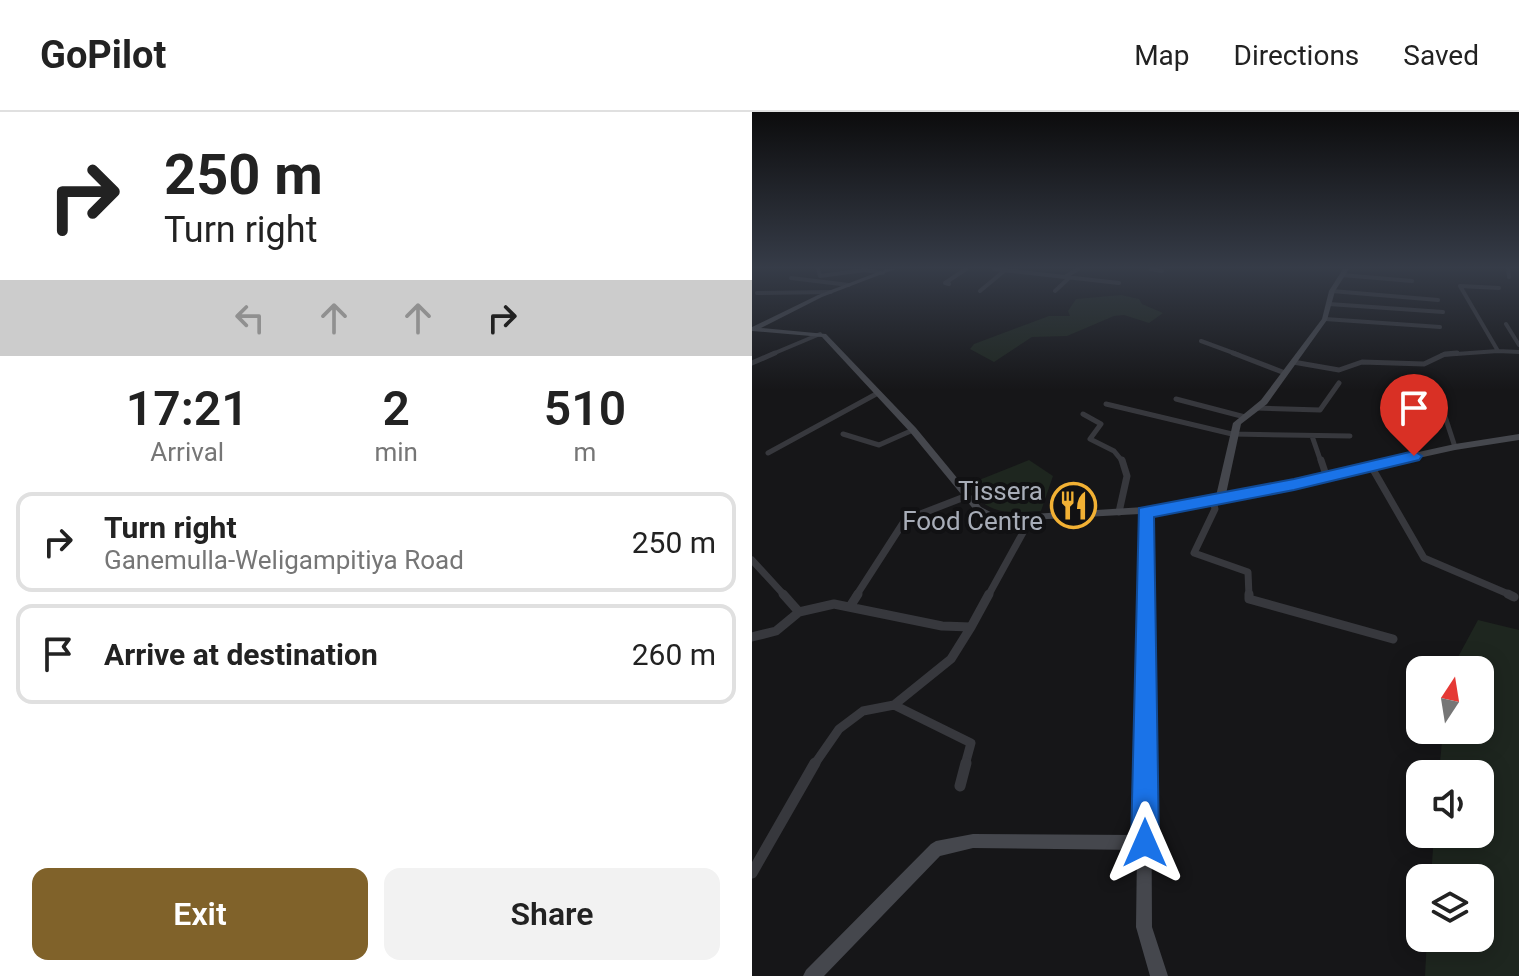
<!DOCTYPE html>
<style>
:root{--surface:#fff;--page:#f2f2f2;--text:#222;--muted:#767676;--line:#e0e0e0;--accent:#80622a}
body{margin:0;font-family:Roboto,sans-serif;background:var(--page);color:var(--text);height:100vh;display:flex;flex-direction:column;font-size:30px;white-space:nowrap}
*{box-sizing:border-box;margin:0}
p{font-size:26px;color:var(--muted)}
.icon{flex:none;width:44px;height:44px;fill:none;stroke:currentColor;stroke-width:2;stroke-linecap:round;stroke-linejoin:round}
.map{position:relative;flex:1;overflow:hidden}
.drawer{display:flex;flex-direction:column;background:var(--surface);width:752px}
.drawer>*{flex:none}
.hud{background:#fff;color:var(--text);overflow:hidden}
.needle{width:52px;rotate:12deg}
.controls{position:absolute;left:654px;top:544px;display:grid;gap:16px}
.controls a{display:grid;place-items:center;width:88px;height:88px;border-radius:16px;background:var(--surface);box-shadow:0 4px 20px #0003;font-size:40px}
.pin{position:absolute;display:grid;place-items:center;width:68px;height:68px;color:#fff;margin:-82px -34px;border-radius:50% 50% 50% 0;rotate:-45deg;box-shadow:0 0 8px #0007}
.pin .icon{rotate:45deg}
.me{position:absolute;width:88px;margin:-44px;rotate:0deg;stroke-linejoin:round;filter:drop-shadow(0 0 6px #0008)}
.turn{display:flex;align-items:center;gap:28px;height:168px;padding:0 32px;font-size:36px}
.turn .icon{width:104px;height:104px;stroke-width:2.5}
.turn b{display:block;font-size:56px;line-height:68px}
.lanes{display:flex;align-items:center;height:76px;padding:0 32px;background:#0003;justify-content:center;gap:40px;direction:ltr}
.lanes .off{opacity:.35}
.eta{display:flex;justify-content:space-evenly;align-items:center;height:136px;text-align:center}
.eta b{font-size:48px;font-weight:600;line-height:56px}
.action{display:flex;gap:16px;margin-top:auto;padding:16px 32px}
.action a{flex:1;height:92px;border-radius:16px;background:var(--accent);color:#fff;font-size:32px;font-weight:600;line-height:92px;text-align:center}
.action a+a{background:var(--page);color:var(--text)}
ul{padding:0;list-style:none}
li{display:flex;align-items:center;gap:24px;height:100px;margin:0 16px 12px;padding:0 16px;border:4px solid var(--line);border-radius:16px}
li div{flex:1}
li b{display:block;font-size:30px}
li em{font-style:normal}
header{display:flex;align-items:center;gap:48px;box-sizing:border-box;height:112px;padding:0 40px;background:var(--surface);border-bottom:2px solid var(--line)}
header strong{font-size:38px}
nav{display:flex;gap:44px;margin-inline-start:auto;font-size:28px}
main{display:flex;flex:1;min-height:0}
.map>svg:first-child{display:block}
.green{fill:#1e261f}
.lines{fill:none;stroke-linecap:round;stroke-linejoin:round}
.street-far4{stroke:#37383d;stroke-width:4}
.street-far3{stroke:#37383d;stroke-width:5}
.street-far2{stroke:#37383d;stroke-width:7}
.street-far1{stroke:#37383d;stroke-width:9}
.street{stroke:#37383d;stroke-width:11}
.secondary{fill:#45474d;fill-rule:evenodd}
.route{fill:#1a73e8;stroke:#114b97;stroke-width:2}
.labels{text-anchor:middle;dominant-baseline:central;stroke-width:8;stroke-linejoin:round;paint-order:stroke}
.poi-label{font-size:26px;fill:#a8adb8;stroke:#111113;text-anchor:end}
</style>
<header>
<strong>GoPilot</strong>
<nav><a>Map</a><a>Directions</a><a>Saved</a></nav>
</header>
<main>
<section class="drawer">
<div class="hud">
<div class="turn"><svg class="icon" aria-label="right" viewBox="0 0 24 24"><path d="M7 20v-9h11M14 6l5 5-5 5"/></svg><div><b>250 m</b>Turn right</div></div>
<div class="lanes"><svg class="icon off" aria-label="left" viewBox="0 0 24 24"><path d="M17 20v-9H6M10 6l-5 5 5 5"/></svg><svg class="icon off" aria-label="ahead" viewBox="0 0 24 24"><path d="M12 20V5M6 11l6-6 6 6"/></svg><svg class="icon off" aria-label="ahead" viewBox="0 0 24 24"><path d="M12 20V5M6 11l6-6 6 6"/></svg><svg class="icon" aria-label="right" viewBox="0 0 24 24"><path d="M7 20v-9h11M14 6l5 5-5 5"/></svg></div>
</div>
<div class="eta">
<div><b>17:21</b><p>Arrival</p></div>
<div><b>2</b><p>min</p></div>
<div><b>510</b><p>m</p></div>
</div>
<ul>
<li><svg class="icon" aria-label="right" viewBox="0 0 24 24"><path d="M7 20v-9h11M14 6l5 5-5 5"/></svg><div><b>Turn right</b><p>Ganemulla-Weligampitiya Road</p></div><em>250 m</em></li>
<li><svg class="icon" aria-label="arrive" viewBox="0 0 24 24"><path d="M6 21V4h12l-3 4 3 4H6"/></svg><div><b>Arrive at destination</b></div><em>260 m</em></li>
</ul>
<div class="action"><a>Exit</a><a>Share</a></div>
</section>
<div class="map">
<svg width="767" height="864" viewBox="0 0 767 864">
<rect width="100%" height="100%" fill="#161618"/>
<path class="green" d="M 369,183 L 387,187 L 390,192 L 411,201 L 397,211 L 372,203 L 362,204 L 315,224 L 280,225 L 242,250 L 218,237 L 222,232 L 297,204 L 318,204 L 316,199 L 324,187 Z
M 277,348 L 301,364 L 289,399 C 250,401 240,403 212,374 Z
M 726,508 L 767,518 L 767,864 L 673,864 L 675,826 L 728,826 L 728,766 L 679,766 L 682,722 L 728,722 L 728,662 L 687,662 L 691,618 L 728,618 L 728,558 L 699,558 Z"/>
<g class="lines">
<path class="street-far4" d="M 66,157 L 68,164 L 113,158 L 131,161
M 242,157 L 367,171
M 399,157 L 410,159
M 756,157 L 757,165
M 590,163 L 660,169
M 313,165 L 326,157
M 39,166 L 97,173
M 197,172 L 193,171 L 214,157
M 228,179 L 252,159
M 303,179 L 317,166
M 580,179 L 686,188
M 5,181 L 79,180
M 577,192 L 691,200
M 573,207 L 688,215
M 754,212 L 767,233
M 449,229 L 487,243
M 746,239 L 767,240
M 18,243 L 68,222
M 690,243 L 746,239 L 708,174 L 747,176"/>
<path class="street-far3" d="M 481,241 L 533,261
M 541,250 L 587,258 L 610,250 L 672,252 L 693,242 L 705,241
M 0,251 L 23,241
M 686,283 L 703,335
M 424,287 L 493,305
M 354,292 L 480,322 L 598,324
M 504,296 L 568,298 L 587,271
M 331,302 L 349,312 L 338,327 L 362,339 L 371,350
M 91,322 L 127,333 L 161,318
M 560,324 L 569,350
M 16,341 L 126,281"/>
<path class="street-far2" d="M 569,348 L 575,366
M 619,354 L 672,446 L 761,484
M 461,389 L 463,397 L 442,441 L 496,460 L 497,484
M 367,400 L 375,364 L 370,348
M 0,448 L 33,484
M 104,484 L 153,408 L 215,384
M 236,484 L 279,406"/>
<path class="street-far1" d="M 31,482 L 47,500
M 497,482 L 497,487 L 641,527
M 756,482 L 762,485
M 99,493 L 106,482
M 0,525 L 24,519 L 47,500 L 82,492 L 190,514 L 219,515 L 237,482
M 142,593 L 219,631 L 213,653
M 62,653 L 87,617 L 111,599 L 142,593 L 199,547 L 219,515"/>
<path class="street" d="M 208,674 L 214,651
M 0,761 L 63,651"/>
<path class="secondary" d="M 134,157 L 143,157 L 70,185 L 9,216 L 74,222 L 164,316 L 229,395 L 246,404 L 425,393 L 464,384 L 481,311 L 509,288 L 570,207 L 577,179 L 591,157 L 597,157 L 583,179 L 575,208 L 515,292 L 489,312 L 474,382 L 703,332 L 767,322 L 767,328 L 703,338 L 472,389 L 468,391 L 465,390 L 425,399 L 398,401 L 400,815 L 416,864 L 398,864 L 384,815 L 385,738 L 221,736 L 188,744 L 72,864 L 51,864 L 54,858 L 179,732 L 184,729 L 221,722 L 385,723 L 388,402 L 242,410 L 223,399 L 158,320 L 70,225 L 0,219 L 0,215 L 66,183 Z"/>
</g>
<linearGradient id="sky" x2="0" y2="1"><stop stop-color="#0c0c0d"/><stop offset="0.56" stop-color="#363c48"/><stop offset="1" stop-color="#363c48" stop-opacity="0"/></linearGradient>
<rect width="767" height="278" fill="url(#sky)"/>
<path class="route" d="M 662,339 L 670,344 L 667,348 L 542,378 L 402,405 L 407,731 L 403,741 L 393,745 L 383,741 L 379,731 L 387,396 L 542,367 Z"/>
<defs>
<symbol id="restaurant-ring" viewBox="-11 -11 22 22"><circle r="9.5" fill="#111113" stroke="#f2b134" stroke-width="1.5"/><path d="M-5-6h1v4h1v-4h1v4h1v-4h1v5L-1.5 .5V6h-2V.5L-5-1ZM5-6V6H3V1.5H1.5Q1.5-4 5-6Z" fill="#f2b134"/></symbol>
</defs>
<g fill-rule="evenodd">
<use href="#restaurant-ring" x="296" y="368" width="51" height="51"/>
</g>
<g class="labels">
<g class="poi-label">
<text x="291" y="379">Tissera<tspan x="291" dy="30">Food Centre</tspan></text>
</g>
</g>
</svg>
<div class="controls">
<a><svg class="needle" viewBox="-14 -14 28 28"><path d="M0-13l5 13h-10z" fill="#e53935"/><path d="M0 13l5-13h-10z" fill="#767676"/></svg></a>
<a><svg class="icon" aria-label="sound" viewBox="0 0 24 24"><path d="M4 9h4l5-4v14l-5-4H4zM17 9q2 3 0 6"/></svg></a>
<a><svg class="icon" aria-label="layers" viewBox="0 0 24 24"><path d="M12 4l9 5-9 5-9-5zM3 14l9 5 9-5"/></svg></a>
</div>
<div class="pin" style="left:662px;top:344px;background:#d93025"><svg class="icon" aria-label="arrive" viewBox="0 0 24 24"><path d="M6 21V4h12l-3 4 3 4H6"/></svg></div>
<svg class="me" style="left:393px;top:731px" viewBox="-20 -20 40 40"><path d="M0-17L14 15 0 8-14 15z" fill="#1a73e8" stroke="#fff" stroke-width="4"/></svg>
</div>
</main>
